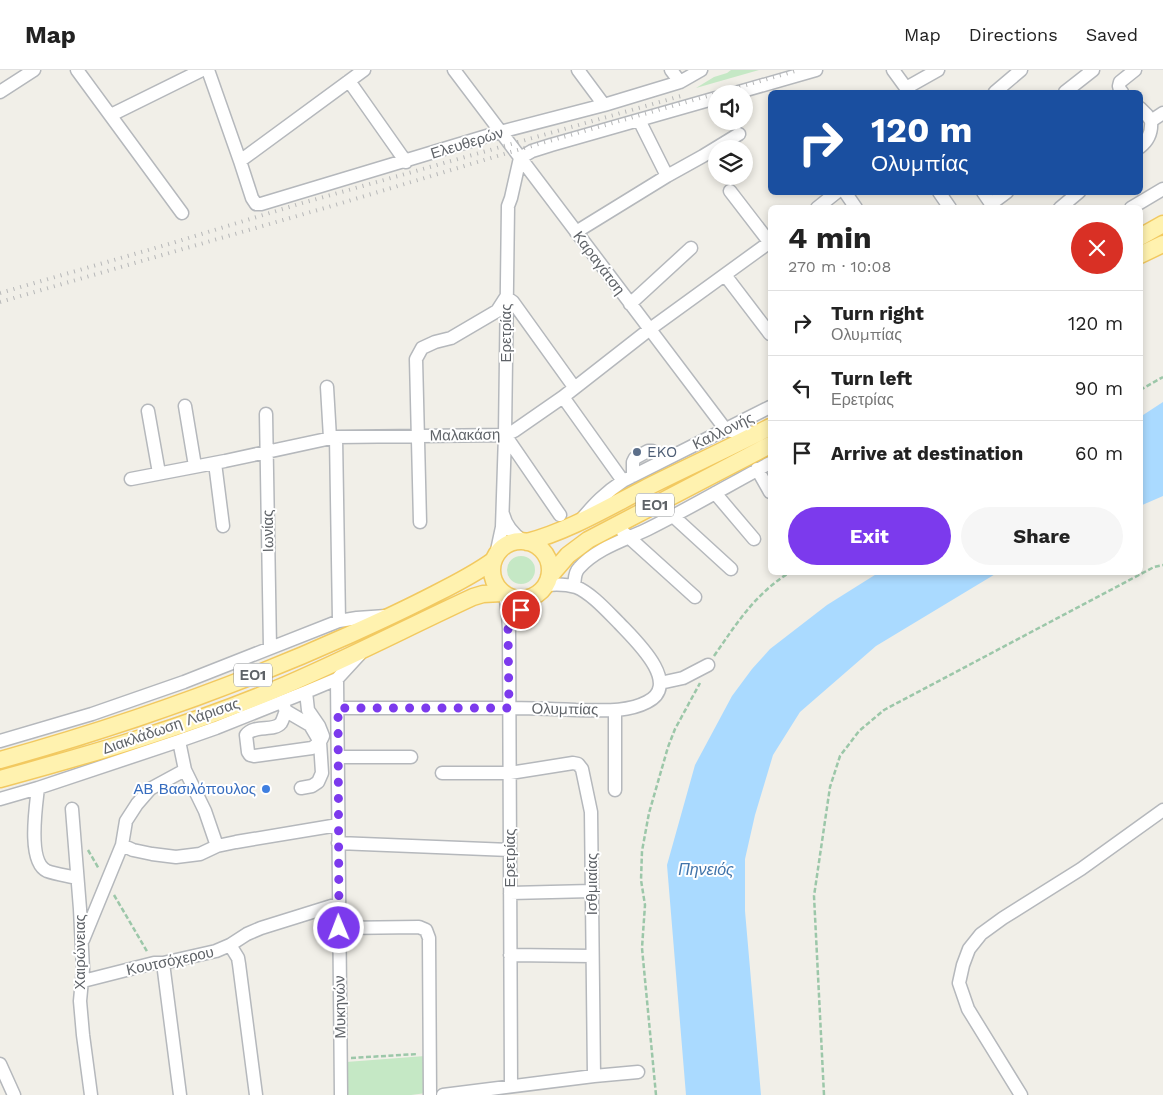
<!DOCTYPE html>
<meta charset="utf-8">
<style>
:root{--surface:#fff;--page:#f6f6f6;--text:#222;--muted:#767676;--line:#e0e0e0;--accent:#7c3aed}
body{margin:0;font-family:"Work Sans",sans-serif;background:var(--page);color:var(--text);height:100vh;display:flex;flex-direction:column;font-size:19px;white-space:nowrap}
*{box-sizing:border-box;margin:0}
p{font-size:16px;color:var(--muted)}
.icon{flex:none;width:28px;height:28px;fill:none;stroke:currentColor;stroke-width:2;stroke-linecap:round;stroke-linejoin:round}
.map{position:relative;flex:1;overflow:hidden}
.panel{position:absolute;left:768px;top:135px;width:375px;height:370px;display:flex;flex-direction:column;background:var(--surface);border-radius:8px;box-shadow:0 2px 8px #0003}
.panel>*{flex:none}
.banner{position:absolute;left:768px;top:20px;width:375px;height:105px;border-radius:8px;box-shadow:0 2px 8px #0003;background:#1a4fa0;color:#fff;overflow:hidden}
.controls{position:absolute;left:708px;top:15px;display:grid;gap:10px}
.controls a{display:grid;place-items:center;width:45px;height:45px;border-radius:50%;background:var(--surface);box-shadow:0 2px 8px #0003;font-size:25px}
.pin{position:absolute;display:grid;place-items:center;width:42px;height:42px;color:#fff;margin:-21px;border:2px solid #fff;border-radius:50%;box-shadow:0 1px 5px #0007}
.me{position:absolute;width:55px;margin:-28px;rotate:359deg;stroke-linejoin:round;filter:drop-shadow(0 0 4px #0008)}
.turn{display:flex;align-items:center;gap:18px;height:105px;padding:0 20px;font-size:22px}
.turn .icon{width:65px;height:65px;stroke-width:2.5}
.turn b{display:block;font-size:35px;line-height:42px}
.round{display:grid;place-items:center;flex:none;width:52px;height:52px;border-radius:26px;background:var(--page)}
.head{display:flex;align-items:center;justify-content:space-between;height:85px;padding:0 20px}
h1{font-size:30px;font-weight:700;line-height:38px}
.primary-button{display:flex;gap:10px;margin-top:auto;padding:10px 20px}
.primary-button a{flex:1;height:58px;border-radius:30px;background:var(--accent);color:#fff;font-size:20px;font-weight:700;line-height:58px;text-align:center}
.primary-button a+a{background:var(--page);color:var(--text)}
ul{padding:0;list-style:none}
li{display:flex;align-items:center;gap:15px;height:65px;padding:0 20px;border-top:1px solid var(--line)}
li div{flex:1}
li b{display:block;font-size:19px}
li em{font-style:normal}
header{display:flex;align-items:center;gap:30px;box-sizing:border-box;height:70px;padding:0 25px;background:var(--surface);border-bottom:1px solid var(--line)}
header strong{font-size:24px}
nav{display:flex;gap:28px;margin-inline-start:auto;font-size:18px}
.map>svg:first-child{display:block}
.green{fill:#c5e8c5}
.water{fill:#aadaff}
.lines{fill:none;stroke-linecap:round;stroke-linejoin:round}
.minor-casing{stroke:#b5b8bc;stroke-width:15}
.major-casing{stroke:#f2c960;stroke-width:19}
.path{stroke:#9cc7a9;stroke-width:2.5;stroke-dasharray:5 2.5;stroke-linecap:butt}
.minor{stroke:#fff;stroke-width:12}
.major{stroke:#fff2af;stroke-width:16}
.rail{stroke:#b6b7b8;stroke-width:4;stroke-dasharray:1 6;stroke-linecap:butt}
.route{stroke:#7c3aed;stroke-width:9;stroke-dasharray:0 16.2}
.service-dot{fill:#5c6f8a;stroke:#fff;stroke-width:2}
.shop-dot{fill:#3f7fe0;stroke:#fff;stroke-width:2}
.labels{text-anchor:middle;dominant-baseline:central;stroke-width:4;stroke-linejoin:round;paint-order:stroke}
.shield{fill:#fff;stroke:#8f9295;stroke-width:1}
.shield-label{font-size:14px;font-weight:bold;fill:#5f6368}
.street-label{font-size:15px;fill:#5f6368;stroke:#fff}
.service-label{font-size:15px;fill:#4e5e75;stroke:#fff;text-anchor:start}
.shop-label{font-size:15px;fill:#366cbe;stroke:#fff;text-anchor:end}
.water-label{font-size:16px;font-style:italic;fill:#4174aa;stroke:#fff}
</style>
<header>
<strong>Map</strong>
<nav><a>Map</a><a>Directions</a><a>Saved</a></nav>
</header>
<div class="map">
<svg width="1163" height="1025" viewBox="0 0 1163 1025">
<rect width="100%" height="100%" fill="#f1efe8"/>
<path class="green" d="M 731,0 L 759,0 L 696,18 L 714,7 L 727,3 Z
M507 500a14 14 0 1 1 28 0a14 14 0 1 1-28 0Z
M 425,986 L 426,1023 L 411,1025 L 346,1025 L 346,992 Z"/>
<path class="water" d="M 1163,332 L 1163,426 L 1140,436 L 1140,347 Z
M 878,503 L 997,503 L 876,576 L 800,642 L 773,685 L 755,745 L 745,789 L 745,841 L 761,1025 L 686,1025 L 667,795 L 695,695 L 732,626 L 752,599 L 770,579 L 827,535 Z"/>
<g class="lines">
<defs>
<path id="minor" d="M 77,0 L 182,143
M 208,0 L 240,91 L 252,128 L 256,134 L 261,134 L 500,62 L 604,35 L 680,12 L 701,0
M 454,0 L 726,360 L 737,362 L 758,363
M 578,0 L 604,35
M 671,0 L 680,12
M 893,0 L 909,22
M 349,11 L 406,92
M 906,18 L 938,0
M 0,22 L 34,0
M 995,22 L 1021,0
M 1065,22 L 1093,0
M 1122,22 L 1120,20 L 1119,16 L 1120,12 L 1135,0
M 732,24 L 816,0
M 1140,38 L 1147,45 L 1151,51
M 111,45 L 202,0
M 639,50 L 667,106
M 1140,77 C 1149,70 1152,62 1151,51 L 1163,43
M 520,88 L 532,81 L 551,75 L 716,28
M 240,91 L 364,0
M 730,121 L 770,173
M 845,122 L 856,138
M 939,122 L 950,138
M 983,122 L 994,138
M 991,134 L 1007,122
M 817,138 L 837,122
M 1060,138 L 1079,122
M 1131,138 L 1163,119
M 576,162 L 667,106 L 703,86 L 739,64
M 725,205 L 770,264
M 630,234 L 691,178
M 327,317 L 330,368
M 563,327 L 623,411
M 185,336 L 195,396
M 148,341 L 159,403
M 266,344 L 270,578
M 505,365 L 560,445
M 336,367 L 339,551
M 215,393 L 223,456
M 757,399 L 770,422
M 633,406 L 633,392 L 635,388 L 648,381 L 652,381 L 665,389
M 131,409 L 225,391 L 336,367 L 505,365 L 514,361 L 563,327 L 650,259 L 770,172
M 715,423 L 754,469
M 503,444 C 506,456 513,464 523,471
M 673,446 L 731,499
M 581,450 C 595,433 605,423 623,411 L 770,337
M 420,452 L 416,289 L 422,278 L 435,272 L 451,268 L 497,241 L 506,227 L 513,232 L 574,317
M 623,462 L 695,527
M 496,485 L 502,457 L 505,365 L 508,136 L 511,128 L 520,88
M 574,516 C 575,510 574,503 579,498 C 597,478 625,470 648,459 C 690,438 729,415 770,393
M 505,524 L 508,544 L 509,559 L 511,1016
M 509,559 C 515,545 525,535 537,525
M 337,609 L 341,1025
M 660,613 L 683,608 L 708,595
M 282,632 L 286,641 C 284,645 283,650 281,653 C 274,662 254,654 246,665 L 248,682 L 250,685 L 254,686 L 312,678 L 320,672 L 323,666 L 319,656 L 308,640 L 306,622
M 338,638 C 395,638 452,638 508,638 C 531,638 554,639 576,640 C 599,640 626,643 647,632 C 683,614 634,569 619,553 C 607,541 591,523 576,517 C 566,514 555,514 546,515
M 615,640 L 615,720
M 286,641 L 310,655 L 320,672 L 322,703 L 318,712 L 312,716 L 301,718
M 0,671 L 92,644 L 184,612 L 339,551 L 357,548 L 386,546
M 179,671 L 185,700 L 205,741 L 217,776
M 338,687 L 411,687
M 185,700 L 150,719 L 137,734 L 126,751 L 122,775 L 133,780 L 152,784 L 176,787 L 200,784 L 217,776 L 236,772 L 338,755
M 442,703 L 510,703 L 573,693 L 578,694 L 582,699 L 591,742 L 594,1006
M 38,718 C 36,736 27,792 47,801 C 55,804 69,806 77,808
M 0,729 L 38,718 L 179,671 L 216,658 L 306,622 L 337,609 L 360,584
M 72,739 L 80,839 L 83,899 L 80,931 L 83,965 L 91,1025
M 338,773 L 510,780
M 510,823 L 592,821
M 339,858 L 419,857 L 426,860 L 429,868 L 430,1025
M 83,870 L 122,775
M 230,875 L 238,888 L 239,894 L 256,1025
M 510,885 L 592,886
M 163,893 L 180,1025
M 83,911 L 154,893 L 163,893 L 216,881 L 230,875 L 247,864 L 261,858 L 338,834
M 0,994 L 14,1025
M 443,1025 L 594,1006 L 638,1002
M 1021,1025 L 968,939 L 959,913 L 963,895 L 969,879 L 981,864 L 1003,848 L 1081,799 L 1163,740"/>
<path id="major" d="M 1140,167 L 1163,154
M 1140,185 L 1163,174
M492 500a29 29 0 1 1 58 0a29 29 0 1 1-58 0Z
M 527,472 C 568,461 605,439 642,420 C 685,398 728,379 770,357
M 549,507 L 568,485 L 588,470 L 770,375
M 0,690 C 119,657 236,616 349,565 C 378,552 406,539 435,524 C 455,514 475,504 494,490
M 0,709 C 92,684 185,657 274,620 C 341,592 406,558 473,527 L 483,524 L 502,523"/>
</defs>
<use href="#minor" class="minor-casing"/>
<use href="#major" class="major-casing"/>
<path class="path" d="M 1140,320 L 1163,307
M 714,586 C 737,553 754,525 790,502
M 88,780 L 99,799
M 114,825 L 148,883
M 351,988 L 418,984
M 656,1025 L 642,878 L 645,835 L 641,810 L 642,781 L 649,743 L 668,677 L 675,659 L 700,613
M 824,1025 L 814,826 L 830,717 L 840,686 L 859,661 L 884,640 L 1154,497 L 1163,495"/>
<use href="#minor" class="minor"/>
<use href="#major" class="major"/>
<path class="rail" d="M 0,223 L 169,174 L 299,134 L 681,26
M 0,232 L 335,135 L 514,81 L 799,0"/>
</g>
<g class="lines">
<path class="route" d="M 339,858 L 338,638 L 509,638 L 508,559 L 514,549 L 521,540"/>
</g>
<circle class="service-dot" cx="637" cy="382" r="5"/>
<circle class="shop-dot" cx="266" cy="719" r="5"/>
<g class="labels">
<g class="shield">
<rect x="636" y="423.5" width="38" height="23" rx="4"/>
<rect x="234" y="593.5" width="38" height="23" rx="4"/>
</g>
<g class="shield-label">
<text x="655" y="435">ΕΟ1</text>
<text x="253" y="605">ΕΟ1</text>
</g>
<g class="street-label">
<text transform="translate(467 73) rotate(-17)">Ελευθερών</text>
<text transform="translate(599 193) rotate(53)">Καραγάτση</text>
<text transform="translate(506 263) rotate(-90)">Ερετρίας</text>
<text transform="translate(723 361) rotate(-26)">Καλλoνής</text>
<text transform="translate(465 365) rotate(-1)">Μαλακάση</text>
<text transform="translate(268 461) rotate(-91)">Ιωνίας</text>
<text transform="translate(565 639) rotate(1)">Ολυμπίας</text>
<text transform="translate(171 656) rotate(-19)">Διακλάδωση Λάρισας</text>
<text transform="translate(510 788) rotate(-90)">Ερετρίας</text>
<text transform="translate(592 814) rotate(-90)">Ισθμιαίας</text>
<text transform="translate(80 882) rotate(-90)">Χαιρώνειας</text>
<text transform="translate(170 891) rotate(-12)">Κουτσόχερου</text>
<text transform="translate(340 937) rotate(-91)">Μυκηνών</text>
</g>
<g class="service-label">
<text x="647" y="382">EKO</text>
</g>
<g class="shop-label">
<text x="256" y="719">ΑΒ Βασιλόπουλος</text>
</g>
<g class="water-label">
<text x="706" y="799">Πηνειός</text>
</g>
</g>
</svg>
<div class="controls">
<a><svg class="icon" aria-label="sound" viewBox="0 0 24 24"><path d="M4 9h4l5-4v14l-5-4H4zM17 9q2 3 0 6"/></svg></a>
<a><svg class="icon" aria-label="layers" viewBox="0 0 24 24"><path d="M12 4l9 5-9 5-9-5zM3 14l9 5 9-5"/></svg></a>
</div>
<div class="pin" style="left:521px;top:540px;background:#d93025"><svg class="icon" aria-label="arrive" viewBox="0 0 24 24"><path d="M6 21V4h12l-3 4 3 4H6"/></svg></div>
<svg class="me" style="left:339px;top:858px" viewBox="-20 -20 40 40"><circle r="17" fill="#7c3aed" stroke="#fff" stroke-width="3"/><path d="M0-11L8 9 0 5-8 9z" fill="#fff"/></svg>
<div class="banner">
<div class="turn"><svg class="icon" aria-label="right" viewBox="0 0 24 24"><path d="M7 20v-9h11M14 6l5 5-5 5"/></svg><div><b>120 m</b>Ολυμπίας</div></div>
</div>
<section class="panel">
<div class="head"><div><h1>4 min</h1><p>270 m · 10:08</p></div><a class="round" style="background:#d93025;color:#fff"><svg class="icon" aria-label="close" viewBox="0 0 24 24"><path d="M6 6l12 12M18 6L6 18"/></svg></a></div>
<ul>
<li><svg class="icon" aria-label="right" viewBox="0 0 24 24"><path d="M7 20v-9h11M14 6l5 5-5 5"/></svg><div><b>Turn right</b><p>Ολυμπίας</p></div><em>120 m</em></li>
<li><svg class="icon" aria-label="left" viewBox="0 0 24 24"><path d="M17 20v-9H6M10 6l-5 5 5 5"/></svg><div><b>Turn left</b><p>Ερετρίας</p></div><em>90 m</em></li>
<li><svg class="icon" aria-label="arrive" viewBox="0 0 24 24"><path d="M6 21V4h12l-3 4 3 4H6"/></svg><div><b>Arrive at destination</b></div><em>60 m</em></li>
</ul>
<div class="primary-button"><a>Exit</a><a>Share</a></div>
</section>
</div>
